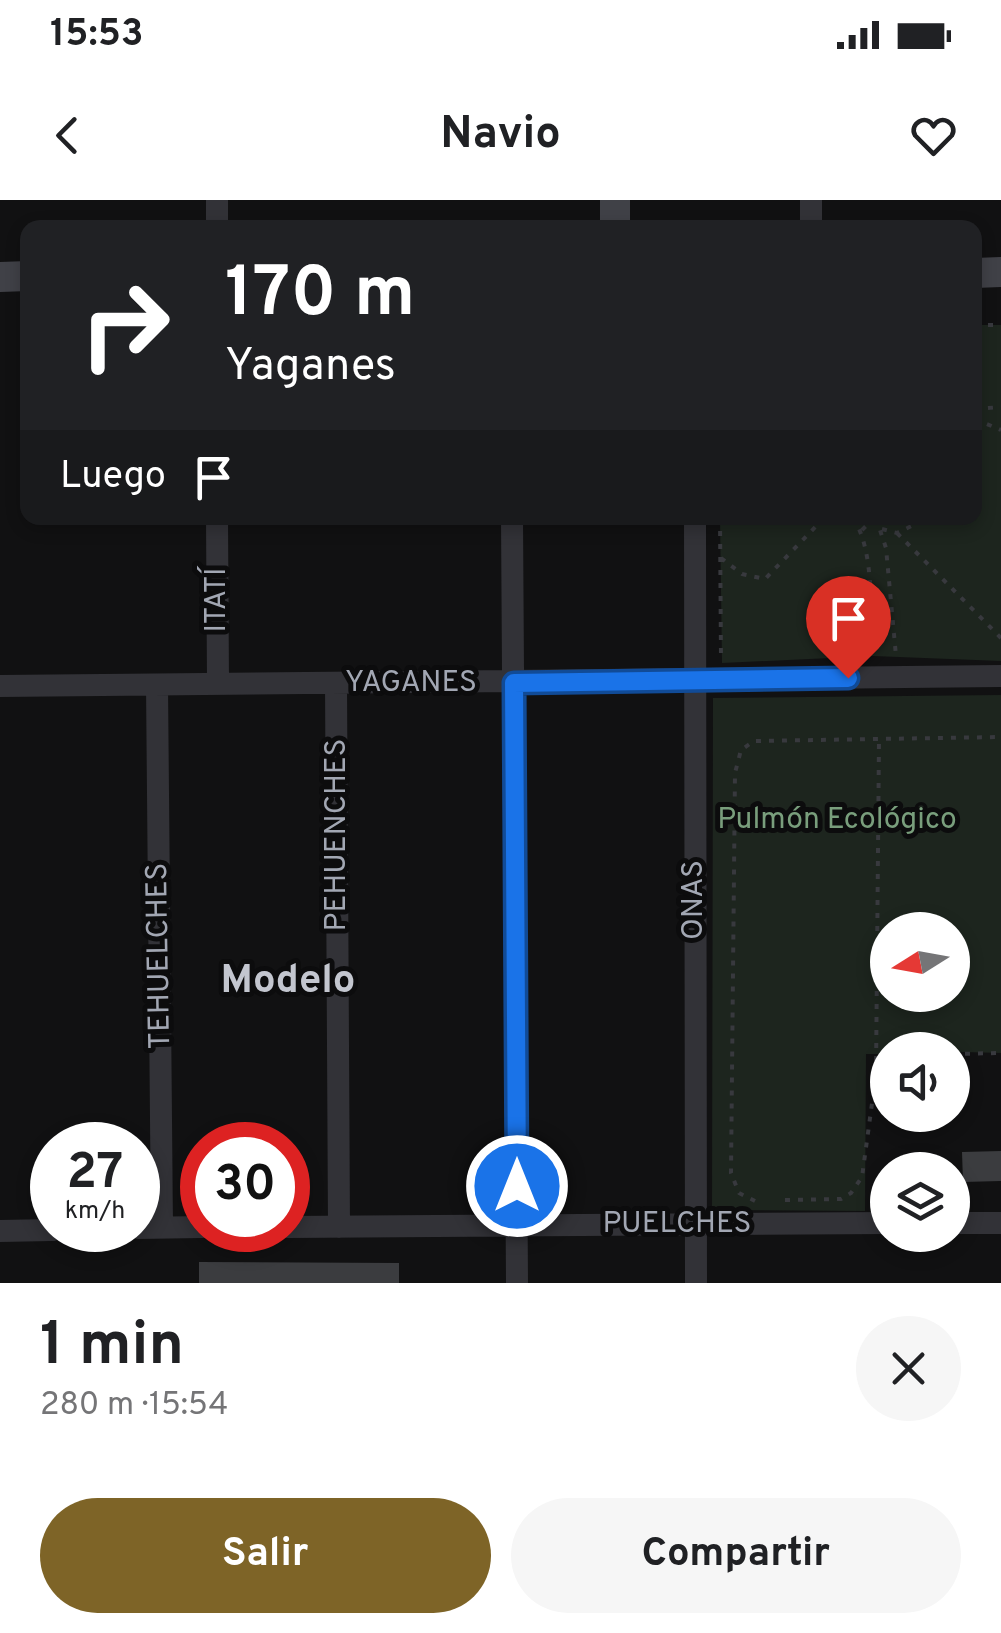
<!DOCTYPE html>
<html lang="es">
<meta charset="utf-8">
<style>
:root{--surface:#fff;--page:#f6f6f6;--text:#202124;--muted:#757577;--accent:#7e6427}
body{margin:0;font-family:Overpass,sans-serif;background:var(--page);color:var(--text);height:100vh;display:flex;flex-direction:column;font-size:38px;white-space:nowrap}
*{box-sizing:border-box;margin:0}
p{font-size:32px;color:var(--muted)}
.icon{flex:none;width:55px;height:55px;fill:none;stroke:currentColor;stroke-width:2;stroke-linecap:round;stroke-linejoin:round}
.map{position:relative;height:1083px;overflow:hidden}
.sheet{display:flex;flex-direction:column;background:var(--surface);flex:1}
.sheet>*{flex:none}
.guide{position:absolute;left:20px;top:20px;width:962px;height:305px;border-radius:20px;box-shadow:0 5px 15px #0003;background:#202124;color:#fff;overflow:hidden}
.needle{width:65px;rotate:259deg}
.tools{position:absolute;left:870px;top:712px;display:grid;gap:20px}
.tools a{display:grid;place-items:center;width:100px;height:100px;border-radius:50%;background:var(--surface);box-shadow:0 5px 15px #0003;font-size:50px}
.speed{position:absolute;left:30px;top:922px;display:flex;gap:20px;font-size:50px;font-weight:700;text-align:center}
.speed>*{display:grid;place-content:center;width:130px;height:130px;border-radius:50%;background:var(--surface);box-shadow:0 5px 15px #0003;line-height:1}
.speed small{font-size:25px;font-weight:400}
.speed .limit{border:15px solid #d22;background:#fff;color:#111}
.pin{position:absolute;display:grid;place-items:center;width:85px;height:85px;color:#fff;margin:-102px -42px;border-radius:50% 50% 50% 0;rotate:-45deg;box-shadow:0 0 10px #0007}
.pin .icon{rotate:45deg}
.me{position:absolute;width:110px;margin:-55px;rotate:0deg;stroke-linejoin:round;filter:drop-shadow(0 0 8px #0008)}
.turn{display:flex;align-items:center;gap:35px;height:210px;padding:0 40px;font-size:45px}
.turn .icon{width:130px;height:130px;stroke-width:2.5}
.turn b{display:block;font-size:70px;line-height:85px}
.then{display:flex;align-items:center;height:95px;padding:0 40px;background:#0003;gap:20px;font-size:38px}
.round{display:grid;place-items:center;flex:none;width:105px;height:105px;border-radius:52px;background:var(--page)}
.headline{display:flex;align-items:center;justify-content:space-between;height:170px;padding:0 40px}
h1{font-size:60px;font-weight:700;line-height:75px}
.cta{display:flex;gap:20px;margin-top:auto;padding:20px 40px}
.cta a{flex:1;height:115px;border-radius:60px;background:var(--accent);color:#fff;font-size:40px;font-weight:700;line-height:115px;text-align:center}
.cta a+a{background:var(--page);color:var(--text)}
.status{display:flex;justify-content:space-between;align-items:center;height:70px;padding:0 50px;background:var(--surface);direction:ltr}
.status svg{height:28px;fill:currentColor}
header{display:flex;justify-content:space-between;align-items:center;height:130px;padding:0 40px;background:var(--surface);font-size:45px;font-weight:700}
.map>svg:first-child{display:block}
.green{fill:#1d251e;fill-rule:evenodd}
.building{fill:#3b3c3f}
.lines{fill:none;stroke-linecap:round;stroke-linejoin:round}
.path{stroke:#38393e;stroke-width:4;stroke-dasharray:5 8;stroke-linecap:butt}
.street{stroke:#323237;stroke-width:22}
.secondary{stroke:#404147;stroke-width:30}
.route-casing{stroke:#114b97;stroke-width:25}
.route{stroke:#1a73e8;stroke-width:18}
.labels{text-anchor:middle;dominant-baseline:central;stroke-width:10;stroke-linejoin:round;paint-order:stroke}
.street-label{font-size:30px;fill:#a2a7b3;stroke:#0c0c0d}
.park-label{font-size:30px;fill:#799e7c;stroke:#0c0c0d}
.district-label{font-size:40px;font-weight:bold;fill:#c3c6cf;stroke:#0c0c0d}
</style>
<div class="status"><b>15:53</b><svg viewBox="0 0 49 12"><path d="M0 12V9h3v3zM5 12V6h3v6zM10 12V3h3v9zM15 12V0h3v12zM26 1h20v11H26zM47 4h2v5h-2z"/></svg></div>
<header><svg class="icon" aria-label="back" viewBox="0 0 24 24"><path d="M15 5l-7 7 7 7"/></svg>Navio<svg class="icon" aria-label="heart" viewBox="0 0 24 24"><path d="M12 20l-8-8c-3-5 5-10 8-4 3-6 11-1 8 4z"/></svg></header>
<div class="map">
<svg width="1001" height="1083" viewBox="0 0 1001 1083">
<rect width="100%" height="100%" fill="#111112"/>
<path class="green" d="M 975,125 L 1001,125 L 1001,461 L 873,456 L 722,463 L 720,318 L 975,318 Z
M 1001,495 L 1001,853 L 888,850 L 887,854 L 866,854 L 865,1011 L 712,1010 L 713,498 ZM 888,730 L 952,730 L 952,795 L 888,795 Z"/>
<path class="building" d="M 1001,951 L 1001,981 L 963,982 L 962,952 Z
M 199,1062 L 399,1063 L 399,1083 L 199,1083 Z"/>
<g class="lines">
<path class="path" d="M 975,125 L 1001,125
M 975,209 L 1001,207
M 975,219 L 1001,230
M 720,318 L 721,458
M 853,318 C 875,350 870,415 873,454
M 876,318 L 886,348 L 896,456
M 882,329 L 897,333 L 928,318
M 862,330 L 874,318
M 897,333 L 1001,438
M 721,358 L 742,374 L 765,379 L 824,318
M 952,854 L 1001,853
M 876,874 L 879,539
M 785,1000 L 841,999 L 851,993 L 862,977 L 876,874 L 888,859
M 755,1001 L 739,993 L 731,973 L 735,573 L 741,550 L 754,541 L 1001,537"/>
<path class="street" d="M 217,28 L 217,0
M 811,28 L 811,0
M 217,318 L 218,483
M 512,318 L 517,1083
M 695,318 L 696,1083
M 336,483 L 339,1027
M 157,485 L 162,1027
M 0,486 L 1001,476
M 952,1023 L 1001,1023
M 288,1027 L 888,1023
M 138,1028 L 202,1027
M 0,1031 L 52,1030"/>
<path class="secondary" d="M 615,0 L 615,28
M 975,73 L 1001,72
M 0,77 L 28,76"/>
</g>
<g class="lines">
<defs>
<path id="route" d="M 517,986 L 514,483 L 848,478"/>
</defs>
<use href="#route" class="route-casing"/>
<use href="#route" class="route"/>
</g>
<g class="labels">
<g class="street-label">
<text transform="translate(217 400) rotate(-90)">ITATÍ</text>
<text x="411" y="483">YAGANES</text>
<text transform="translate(337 635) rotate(-90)">PEHUENCHES</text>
<text transform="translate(694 700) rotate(-90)">ONAS</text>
<text transform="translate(160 756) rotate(-91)">TEHUELCHES</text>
<text x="677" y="1024">PUELCHES</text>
</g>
<g class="park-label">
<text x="837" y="620">Pulmón Ecológico</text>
</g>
<g class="district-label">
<text x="288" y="782">Modelo</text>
</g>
</g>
</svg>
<div class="tools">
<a><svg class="needle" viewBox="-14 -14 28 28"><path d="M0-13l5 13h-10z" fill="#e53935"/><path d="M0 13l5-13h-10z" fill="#757577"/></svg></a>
<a><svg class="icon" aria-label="sound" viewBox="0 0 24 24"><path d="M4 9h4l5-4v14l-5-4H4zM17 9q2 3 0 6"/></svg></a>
<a><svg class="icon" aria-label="layers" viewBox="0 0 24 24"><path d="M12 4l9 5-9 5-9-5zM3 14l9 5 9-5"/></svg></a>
</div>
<div class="speed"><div>27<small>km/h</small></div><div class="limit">30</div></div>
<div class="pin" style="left:848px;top:478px;background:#d93025"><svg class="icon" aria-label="arrive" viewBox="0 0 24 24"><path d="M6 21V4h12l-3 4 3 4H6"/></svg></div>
<svg class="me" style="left:517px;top:986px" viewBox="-20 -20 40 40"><circle r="17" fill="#1a73e8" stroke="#fff" stroke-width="3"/><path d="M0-11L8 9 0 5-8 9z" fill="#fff"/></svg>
<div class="guide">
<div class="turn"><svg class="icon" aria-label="right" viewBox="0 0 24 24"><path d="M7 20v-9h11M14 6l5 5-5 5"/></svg><div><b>170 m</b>Yaganes</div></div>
<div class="then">Luego<svg class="icon" aria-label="arrive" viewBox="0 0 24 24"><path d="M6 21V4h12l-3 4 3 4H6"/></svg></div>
</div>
</div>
<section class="sheet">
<div class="headline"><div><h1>1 min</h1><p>280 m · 15:54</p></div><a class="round"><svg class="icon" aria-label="close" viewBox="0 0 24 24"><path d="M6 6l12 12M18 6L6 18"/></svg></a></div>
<div class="cta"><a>Salir</a><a>Compartir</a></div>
</section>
